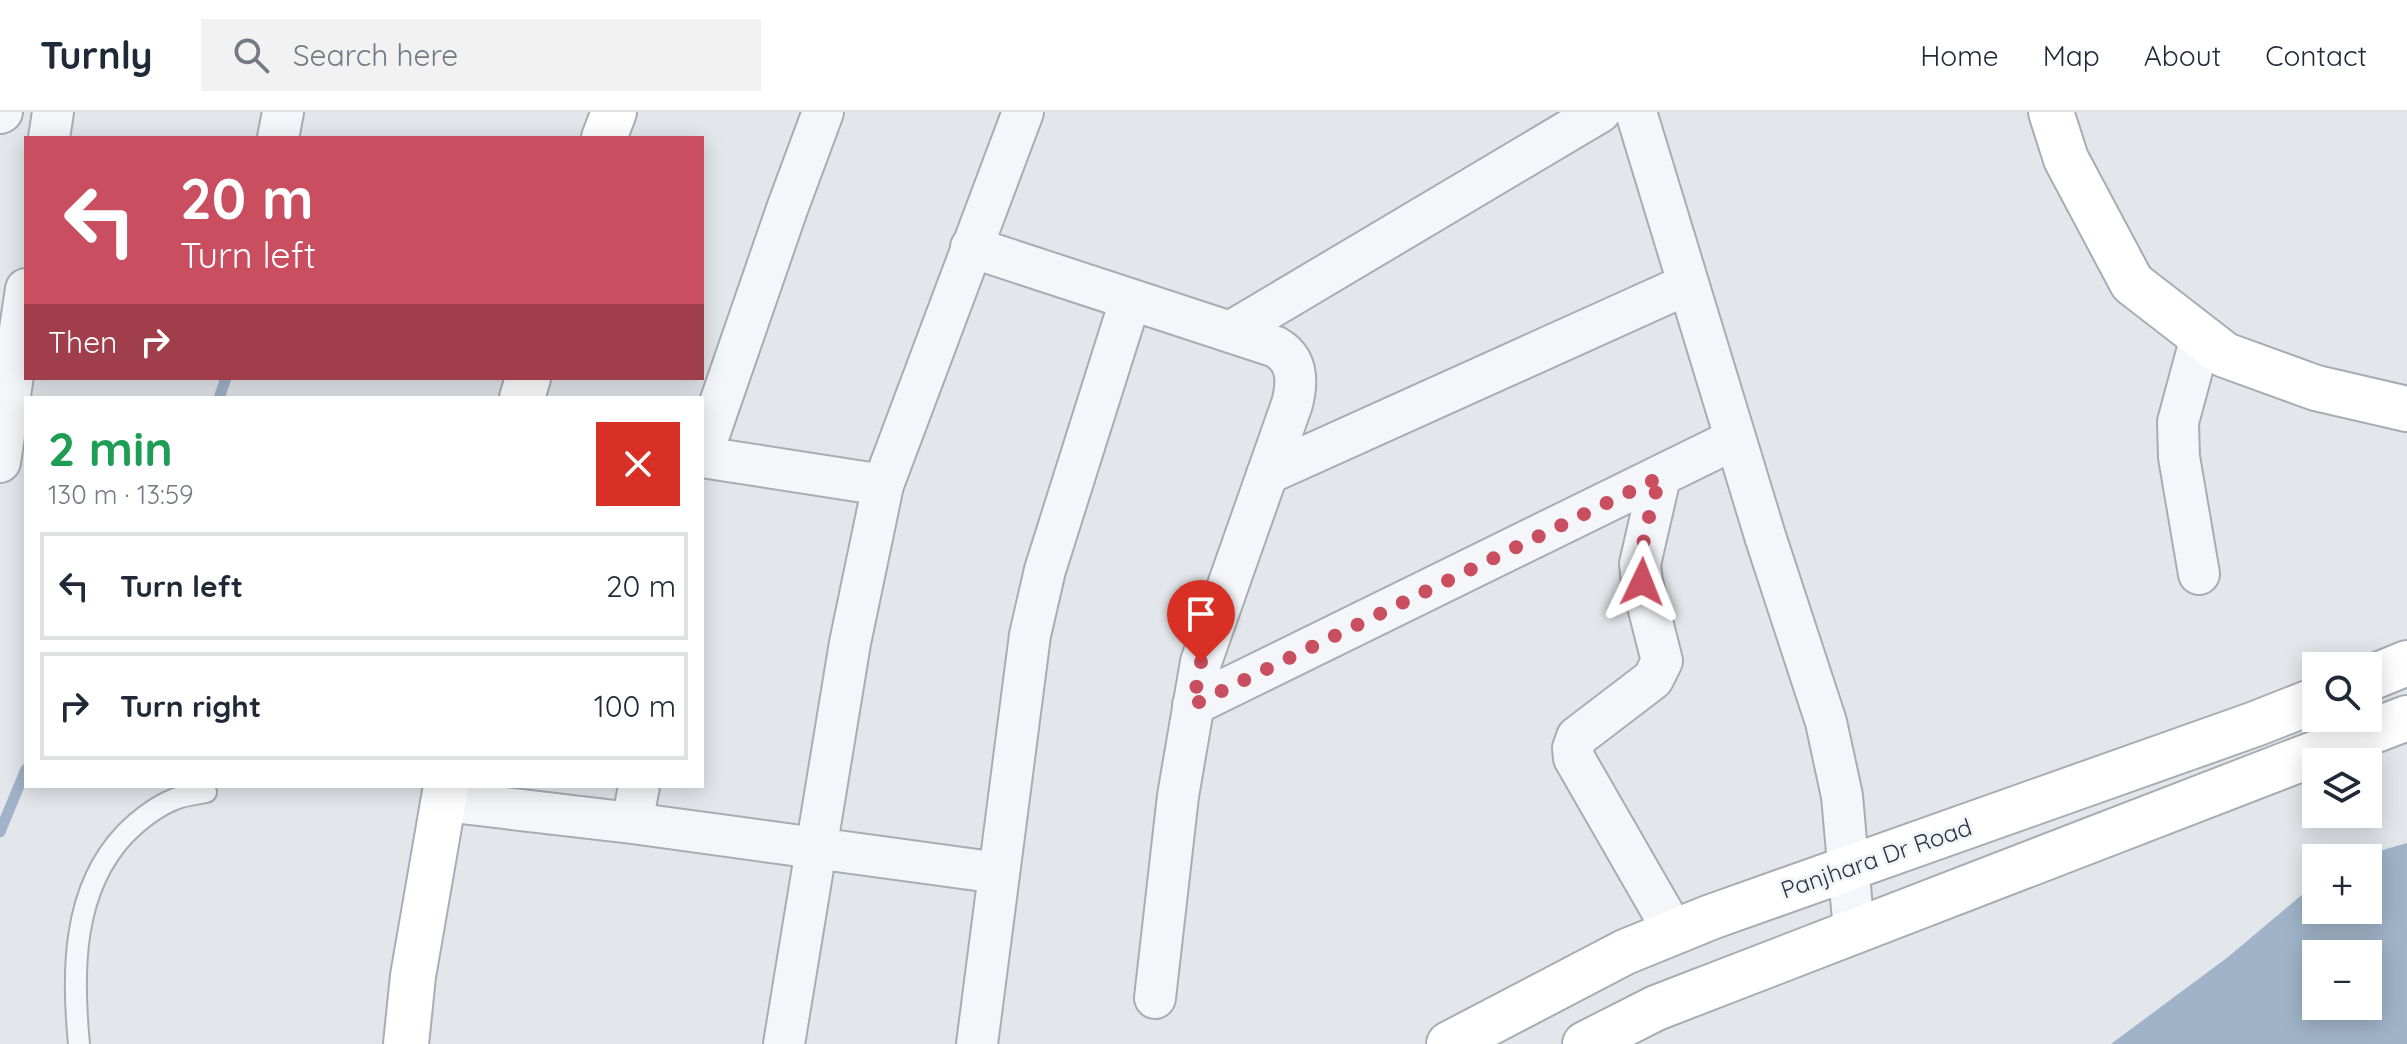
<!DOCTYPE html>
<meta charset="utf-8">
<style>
:root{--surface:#fff;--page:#f2f2f3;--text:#1f2937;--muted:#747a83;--line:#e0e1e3}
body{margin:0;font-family:Quicksand,sans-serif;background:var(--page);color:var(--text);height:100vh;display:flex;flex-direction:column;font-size:30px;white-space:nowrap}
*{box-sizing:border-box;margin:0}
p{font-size:26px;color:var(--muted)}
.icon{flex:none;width:44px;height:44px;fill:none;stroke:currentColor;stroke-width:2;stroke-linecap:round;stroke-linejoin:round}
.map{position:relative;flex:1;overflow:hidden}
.panel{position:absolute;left:24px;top:284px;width:680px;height:392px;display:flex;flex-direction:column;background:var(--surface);border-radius:0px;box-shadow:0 4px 20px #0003}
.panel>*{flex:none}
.guide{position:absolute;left:24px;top:24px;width:680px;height:244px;border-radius:0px;box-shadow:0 4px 20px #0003;background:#c94e5f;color:#fff;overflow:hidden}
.controls{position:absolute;left:2302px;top:540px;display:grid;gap:16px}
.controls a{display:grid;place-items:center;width:80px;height:80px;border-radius:0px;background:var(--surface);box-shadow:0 4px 20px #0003;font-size:40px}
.pin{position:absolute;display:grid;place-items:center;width:68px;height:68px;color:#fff;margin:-82px -34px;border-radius:50% 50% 50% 0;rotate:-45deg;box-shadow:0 0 8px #0007}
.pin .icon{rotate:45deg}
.me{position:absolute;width:88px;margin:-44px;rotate:2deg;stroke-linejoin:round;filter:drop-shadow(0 0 6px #0008)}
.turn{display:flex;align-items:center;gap:28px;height:168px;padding:0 24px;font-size:36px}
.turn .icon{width:104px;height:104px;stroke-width:2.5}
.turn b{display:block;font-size:56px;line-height:68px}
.then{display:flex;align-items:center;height:76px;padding:0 24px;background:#0003;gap:16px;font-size:30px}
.round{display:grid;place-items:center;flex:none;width:84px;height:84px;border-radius:0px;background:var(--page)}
.head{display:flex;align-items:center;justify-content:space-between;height:136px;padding:0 24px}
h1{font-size:48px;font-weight:700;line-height:60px;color:#1e9e55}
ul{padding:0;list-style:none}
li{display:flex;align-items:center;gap:24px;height:108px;margin:0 16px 12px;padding:0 8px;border:4px solid var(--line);border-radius:0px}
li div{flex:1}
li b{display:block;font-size:30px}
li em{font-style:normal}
header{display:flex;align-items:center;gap:48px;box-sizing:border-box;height:112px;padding:0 40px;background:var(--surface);border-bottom:2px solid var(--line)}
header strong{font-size:38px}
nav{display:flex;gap:44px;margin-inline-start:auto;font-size:28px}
.search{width:560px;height:72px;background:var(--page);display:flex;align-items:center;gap:20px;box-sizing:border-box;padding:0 28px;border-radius:0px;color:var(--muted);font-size:30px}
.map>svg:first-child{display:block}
.water{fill:#a0b3c8;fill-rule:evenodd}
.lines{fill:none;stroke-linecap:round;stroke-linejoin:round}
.stream{stroke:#a0b3c8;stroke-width:11}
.lane-casing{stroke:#a8adb4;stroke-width:24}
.street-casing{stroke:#a8adb4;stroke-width:44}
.secondary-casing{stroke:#a8adb4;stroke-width:48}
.lane{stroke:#f5f6f9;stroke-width:20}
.street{stroke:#f5f6f9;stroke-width:40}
.secondary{stroke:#fff;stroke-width:44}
.route{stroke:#c94e5f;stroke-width:14;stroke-dasharray:0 25.2}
.labels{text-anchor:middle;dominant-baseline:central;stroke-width:6;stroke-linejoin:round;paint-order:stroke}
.street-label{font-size:24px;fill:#2b3342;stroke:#f2f5f8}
</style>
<header>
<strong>Turnly</strong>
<div class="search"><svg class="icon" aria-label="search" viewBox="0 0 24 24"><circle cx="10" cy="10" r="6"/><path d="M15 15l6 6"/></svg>Search here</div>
<nav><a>Home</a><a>Map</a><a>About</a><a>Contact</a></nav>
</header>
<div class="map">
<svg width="2407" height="932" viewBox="0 0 2407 932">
<rect width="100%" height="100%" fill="#e3e6ea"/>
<path class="water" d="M 2407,731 L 2407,932 L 2111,932 L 2228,845 L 2316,771 L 2316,798 L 2368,798 L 2368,746 L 2355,746 ZM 2316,842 L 2368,842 L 2368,894 L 2316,894 Z"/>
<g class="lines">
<path class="stream" d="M 219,286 L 226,266
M 0,720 L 26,657"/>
<defs>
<path id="lane" d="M 79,932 C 72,860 72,778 125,722 C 139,708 157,694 175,687 C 184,683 196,682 206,680"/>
<path id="street" d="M 1636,0 L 1766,427 L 1826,610 L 1842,684 L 1854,819
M 0,1 L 2,0
M 49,26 L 53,0
M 278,26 L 283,0
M 971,135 L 1276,235 C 1298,248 1298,269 1292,292 L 1201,550 L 1178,684 L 1155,886
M 1230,220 L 1600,0
M 702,343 L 787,97 L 823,0
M 702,345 L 883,373
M 0,350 L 26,177
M 1267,362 L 1688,172
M 1660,365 L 1640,452 L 1642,470 L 1662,549 L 1653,567 L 1577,625 L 1573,636 L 1574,646 L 1674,820
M 2199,462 L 2179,345 L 2178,310 L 2201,225
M 1193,593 L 1735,327
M 444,689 L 632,711 L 999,761
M 632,711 L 639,674
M 784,932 L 850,531 L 883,373 L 1023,0
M 977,932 L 1030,523 L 1045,458 L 1130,189"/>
<path id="secondary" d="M 2051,0 L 2066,47 L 2132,171 L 2225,243 L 2316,276 L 2407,297
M 604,26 L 614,0
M 522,286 L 528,266
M 2368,567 L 2407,551
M 406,932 L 413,864 L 446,674
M 1449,932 L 1625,840 L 1711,805 L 2255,612 L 2316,588
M 1585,932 L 1656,896 L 2407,606"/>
</defs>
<use href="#lane" class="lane-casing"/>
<use href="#street" class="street-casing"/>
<use href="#secondary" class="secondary-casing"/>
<use href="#lane" class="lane"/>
<use href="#street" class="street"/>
<use href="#secondary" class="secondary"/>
</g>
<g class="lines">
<path class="route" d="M 1201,550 L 1193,593 L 1660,365 C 1651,399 1638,434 1642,470"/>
</g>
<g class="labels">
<g class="street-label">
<text transform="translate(1876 746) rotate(-19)">Panjhara Dr Road</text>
</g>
</g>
</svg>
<div class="controls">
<a><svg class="icon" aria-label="search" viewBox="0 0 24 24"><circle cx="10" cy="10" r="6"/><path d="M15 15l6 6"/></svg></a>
<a><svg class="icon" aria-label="layers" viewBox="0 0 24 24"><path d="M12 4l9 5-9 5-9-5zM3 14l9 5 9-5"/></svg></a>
<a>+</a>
<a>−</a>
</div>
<div class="pin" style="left:1201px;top:550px;background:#d93025"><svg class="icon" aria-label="arrive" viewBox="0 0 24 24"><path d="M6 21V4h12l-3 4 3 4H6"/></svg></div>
<svg class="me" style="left:1642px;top:470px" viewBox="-20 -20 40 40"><path d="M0-17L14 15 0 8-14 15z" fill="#c94e5f" stroke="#fff" stroke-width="4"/></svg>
<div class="guide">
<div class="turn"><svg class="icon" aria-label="left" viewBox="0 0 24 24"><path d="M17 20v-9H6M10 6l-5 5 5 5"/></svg><div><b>20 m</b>Turn left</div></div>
<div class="then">Then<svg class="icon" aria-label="right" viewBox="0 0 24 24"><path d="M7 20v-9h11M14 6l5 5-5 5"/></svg></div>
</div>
<section class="panel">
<div class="head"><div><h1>2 min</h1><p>130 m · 13:59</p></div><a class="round" style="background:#d93025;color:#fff"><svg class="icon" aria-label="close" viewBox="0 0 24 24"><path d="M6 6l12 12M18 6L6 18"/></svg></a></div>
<ul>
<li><svg class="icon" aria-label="left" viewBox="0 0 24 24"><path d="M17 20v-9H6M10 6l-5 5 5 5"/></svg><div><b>Turn left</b></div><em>20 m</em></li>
<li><svg class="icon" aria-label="right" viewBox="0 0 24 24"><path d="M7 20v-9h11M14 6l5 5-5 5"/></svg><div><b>Turn right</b></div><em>100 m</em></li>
</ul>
</section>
</div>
